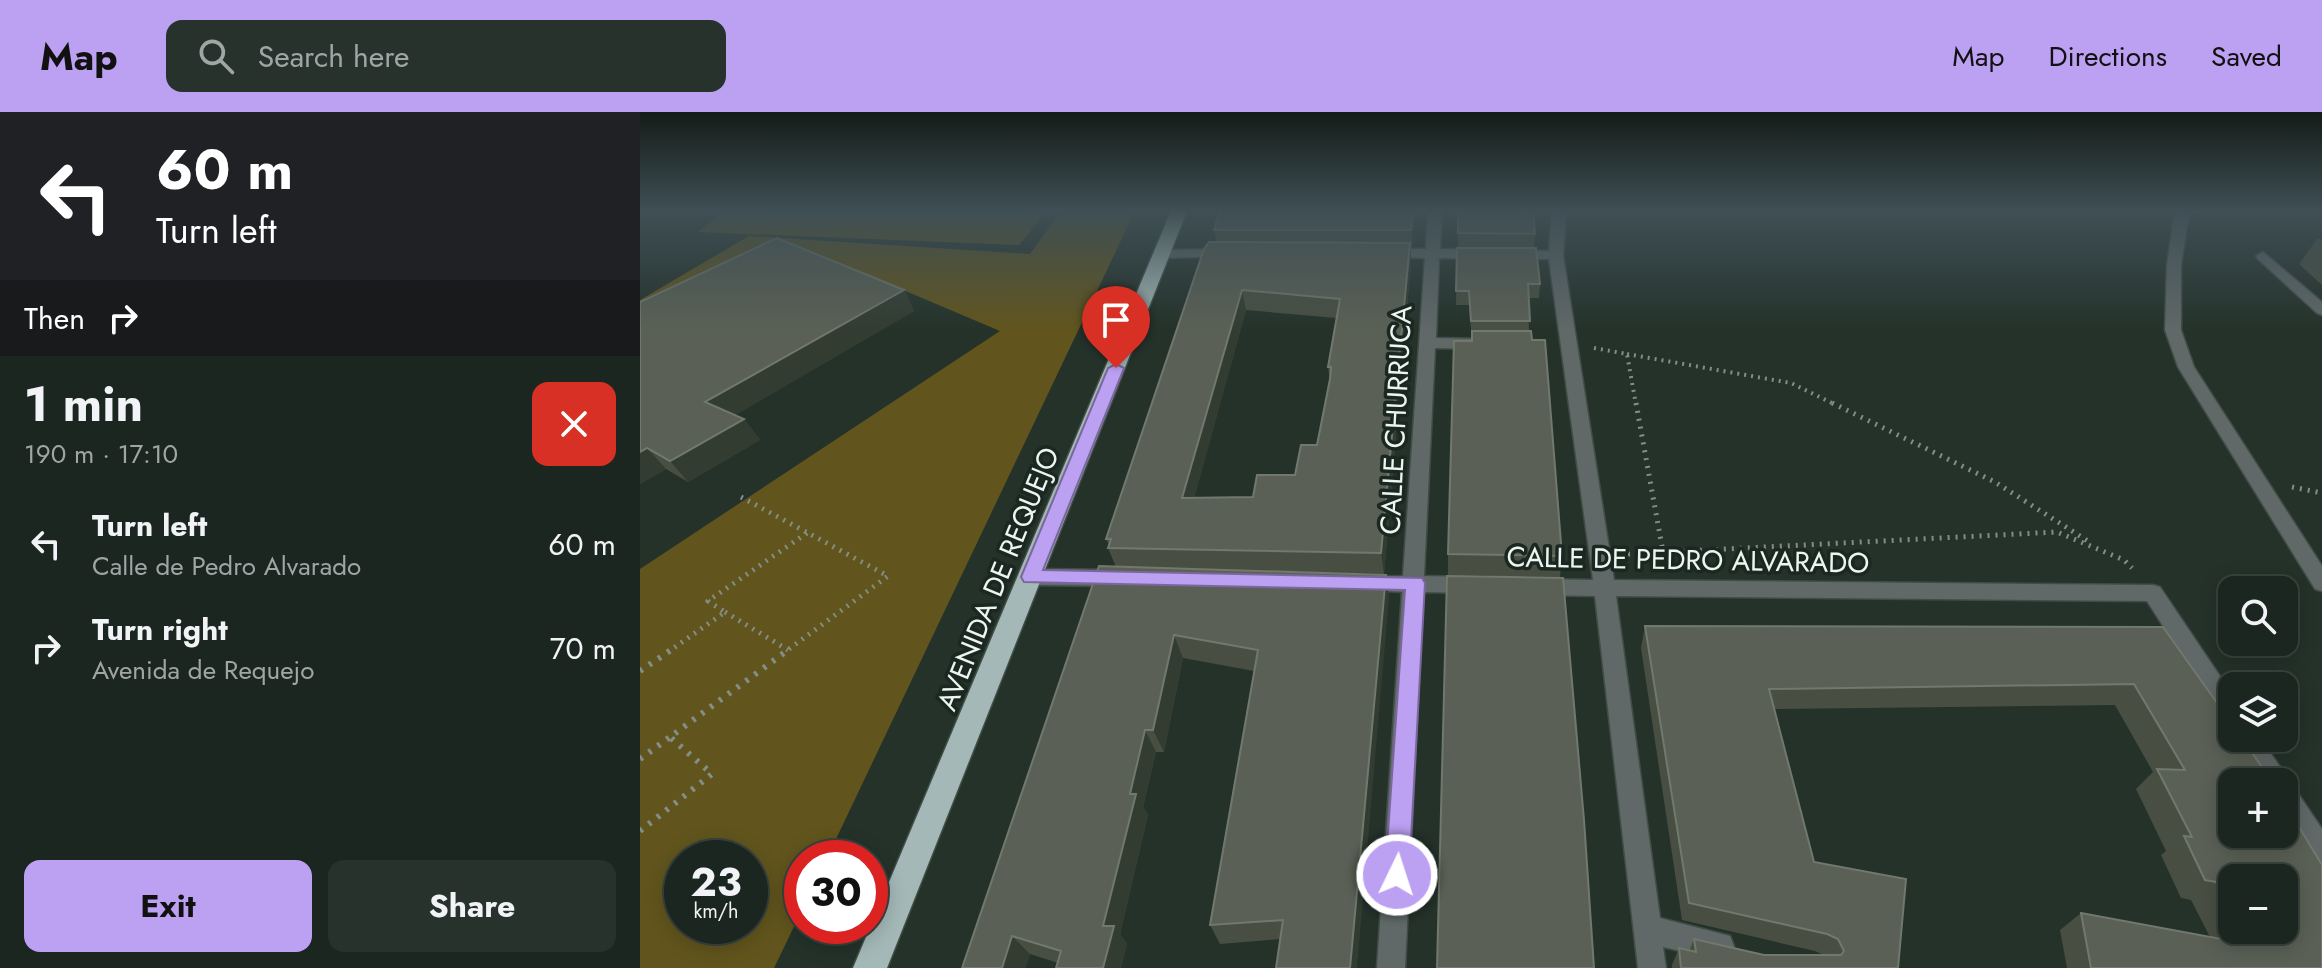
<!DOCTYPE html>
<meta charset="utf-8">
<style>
:root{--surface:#1b2620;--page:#28322d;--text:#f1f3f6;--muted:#a0a5a5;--line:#39433e;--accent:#bca0f2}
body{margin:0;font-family:Jost,sans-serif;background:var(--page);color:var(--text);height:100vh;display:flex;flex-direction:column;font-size:30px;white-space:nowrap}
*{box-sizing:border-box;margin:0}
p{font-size:26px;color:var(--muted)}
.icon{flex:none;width:44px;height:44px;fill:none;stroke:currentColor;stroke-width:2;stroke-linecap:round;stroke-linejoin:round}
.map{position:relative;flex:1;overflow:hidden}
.side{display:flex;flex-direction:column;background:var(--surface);width:640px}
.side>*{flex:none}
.guide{background:#202124;color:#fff;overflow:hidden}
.tools{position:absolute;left:1578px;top:464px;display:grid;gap:16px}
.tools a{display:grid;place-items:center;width:80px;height:80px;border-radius:16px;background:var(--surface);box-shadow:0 4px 20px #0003,0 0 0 2px var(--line);font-size:40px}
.speed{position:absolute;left:24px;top:728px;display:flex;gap:16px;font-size:40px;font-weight:700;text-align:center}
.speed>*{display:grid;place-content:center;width:104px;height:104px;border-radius:50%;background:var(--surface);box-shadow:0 4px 20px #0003,0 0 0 2px var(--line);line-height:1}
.speed small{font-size:20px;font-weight:400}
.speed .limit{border:12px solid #d22;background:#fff;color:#111}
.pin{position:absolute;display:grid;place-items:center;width:68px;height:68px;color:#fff;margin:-82px -34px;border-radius:50% 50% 50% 0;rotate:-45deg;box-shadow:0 0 8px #0007}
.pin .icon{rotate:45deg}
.me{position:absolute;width:88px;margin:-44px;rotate:4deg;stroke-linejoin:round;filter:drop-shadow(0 0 6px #0008)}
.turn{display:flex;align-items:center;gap:28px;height:168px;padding:0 24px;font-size:36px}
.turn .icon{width:104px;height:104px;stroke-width:2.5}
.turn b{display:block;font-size:56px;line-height:68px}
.then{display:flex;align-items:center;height:76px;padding:0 24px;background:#0003;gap:16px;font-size:30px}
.round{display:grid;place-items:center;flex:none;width:84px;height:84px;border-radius:16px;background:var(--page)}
.summary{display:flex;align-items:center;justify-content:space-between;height:136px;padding:0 24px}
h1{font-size:48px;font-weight:700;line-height:60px}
.cta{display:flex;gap:16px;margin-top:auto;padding:16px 24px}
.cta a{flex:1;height:92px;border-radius:16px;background:var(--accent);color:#111;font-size:32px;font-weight:700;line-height:92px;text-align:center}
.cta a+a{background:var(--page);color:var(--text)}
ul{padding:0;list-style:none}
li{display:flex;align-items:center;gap:24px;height:104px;padding:0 24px}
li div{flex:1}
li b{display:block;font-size:30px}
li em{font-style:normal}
header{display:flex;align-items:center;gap:48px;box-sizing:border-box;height:112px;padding:0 40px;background:var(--accent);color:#111}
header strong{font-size:38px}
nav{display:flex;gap:44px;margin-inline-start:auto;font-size:28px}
.search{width:560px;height:72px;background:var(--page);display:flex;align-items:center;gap:20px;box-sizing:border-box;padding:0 28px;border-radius:16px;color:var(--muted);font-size:30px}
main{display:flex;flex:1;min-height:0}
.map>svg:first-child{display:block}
.green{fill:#61551d;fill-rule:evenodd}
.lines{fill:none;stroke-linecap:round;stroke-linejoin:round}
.street-casing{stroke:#404d46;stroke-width:3}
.highway-casing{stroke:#404d46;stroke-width:3}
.path-far2{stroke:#828e86;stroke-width:4;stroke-dasharray:2 5;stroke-linecap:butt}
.path-far1{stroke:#828e86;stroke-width:5;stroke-dasharray:2 6;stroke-linecap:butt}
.path{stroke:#828e86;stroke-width:6;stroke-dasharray:3 8;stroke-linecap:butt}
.street{fill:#606868;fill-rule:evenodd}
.highway{fill:#a3b8b7;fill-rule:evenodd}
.wall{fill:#484f42;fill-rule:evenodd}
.shaded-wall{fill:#323c31}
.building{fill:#5a6055;stroke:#71786d;stroke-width:2;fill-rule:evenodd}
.route{fill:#bca0f2;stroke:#7a689d;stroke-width:2}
.labels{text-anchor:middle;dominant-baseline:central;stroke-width:7;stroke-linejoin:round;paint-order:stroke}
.street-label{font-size:28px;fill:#ecf5ef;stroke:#1a2821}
</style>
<header>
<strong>Map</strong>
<div class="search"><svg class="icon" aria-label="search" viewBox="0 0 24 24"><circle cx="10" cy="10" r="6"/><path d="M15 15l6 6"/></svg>Search here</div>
<nav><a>Map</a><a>Directions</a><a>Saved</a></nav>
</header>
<main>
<section class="side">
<div class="guide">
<div class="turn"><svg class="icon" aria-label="left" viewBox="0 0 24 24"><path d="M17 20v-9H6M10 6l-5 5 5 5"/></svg><div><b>60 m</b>Turn left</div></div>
<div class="then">Then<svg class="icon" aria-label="right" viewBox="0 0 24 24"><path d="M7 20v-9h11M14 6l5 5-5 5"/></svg></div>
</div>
<div class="summary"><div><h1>1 min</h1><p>190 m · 17:10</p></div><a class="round" style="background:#d93025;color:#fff"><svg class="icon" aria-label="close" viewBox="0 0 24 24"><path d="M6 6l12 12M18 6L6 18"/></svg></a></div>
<ul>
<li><svg class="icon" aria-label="left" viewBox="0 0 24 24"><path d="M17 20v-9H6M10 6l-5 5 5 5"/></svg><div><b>Turn left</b><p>Calle de Pedro Alvarado</p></div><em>60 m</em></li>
<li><svg class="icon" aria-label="right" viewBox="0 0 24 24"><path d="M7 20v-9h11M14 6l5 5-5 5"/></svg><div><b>Turn right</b><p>Avenida de Requejo</p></div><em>70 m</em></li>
</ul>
<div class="cta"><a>Exit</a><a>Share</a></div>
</section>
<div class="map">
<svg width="1682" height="856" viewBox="0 0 1682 856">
<rect width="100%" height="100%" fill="#24322a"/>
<path class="green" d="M 84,99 L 407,99 L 379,133 L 58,120 Z
M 421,99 L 495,99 L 187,746 L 162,746 L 162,798 L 134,856 L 0,856 L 0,457 L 360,219 L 157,133 L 0,206 L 0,188 L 109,124 L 390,142 ZM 42,746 L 110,746 L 110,814 L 42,814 Z"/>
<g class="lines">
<defs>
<path id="street" d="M 788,99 L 802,99 L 800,137 L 909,139 L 912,99 L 926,99 L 923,143 L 974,468 L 1513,473 L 1520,475 L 1592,582 L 1592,612 L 1584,609 L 1507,489 L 976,484 L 1020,806 L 1090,824 L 1094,834 L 1090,844 L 1080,848 L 1023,835 L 1026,856 L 998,856 L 955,484 L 897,483 L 890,481 L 887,475 L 890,469 L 897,467 L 953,468 L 909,147 L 799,146 L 796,226 L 841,227 L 849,232 L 841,237 L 795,236 L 784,464 L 833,465 L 840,467 L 843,473 L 840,479 L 833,481 L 783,480 L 765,856 L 737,856 L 762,480 L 714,477 L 711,471 L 714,465 L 763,464 L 785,146 L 743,145 L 736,141 L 743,137 L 786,137 Z
M 1539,99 L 1553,99 L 1548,106 L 1541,153 L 1541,218 L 1554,255 L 1682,454 L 1682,479 L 1675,477 L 1538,255 L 1525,218 L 1527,153 L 1534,105 Z
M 587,137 L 592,138 L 592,144 L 523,146 L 516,142 L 523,138 Z
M 1623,140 L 1682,190 L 1682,203 L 1677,201 L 1618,147 L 1616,144 Z
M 391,457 L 482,458 L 489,460 L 492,466 L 489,472 L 482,474 L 391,473 L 384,471 L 381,465 L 384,459 Z
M 1595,626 L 1620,626 L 1645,662 L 1648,672 L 1653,674 L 1682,717 L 1682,753 L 1673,749 L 1644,704 L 1644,670 L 1622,670 Z"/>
<path id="highway" d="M 531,99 L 547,99 L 247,856 L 213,856 Z"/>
</defs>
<use href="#street" class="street-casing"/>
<use href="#highway" class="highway-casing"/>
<path class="path-far2" d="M 954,236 L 987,242 L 996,293
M 987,242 L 1151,271 L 1196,293"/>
<path class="path-far1" d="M 996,291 L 1023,440
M 1192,291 L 1355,370 L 1451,431
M 1652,375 L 1682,381
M 101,385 L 248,464 L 145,540
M 988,442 L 1417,420 L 1484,448 L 1492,456
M 85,500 L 148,538
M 28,540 L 85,500 L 68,489 L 167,421"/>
<path class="path" d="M 0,559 L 31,538
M 0,647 L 30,625
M 0,719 L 72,662 L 30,625 L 148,538"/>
<use href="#street" class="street"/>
<use href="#highway" class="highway"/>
</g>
<path class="wall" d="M 775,99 L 772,135 L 770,135 L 771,150 L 744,462 L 632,459 L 746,463 L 749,486 L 640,827 L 580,832 L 570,813 L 614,559 L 543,546 L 524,640 L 516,640 L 503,695 L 508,703 L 480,822 L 487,832 L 481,856 L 416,856 L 418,851 L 390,842 L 385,856 L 322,856 L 476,455 L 468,436 L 469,433 L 466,427 L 577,130 L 574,118 ZM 606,198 L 696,206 L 688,255 L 690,269 L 677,333 L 655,363 L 613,385 L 554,386 Z
M 818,121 L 895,122 L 894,136 L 818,135 Z
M 1677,127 L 1682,127 L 1682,173 L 1659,152 Z
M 817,136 L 900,172 L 899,186 L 888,186 L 889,219 L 922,444 L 920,465 L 808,463 L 808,442 L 832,229 L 829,193 L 816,193 Z
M 264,178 L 274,199 L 95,303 L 104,307 L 120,328 L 48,370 L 26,357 L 0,372 L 0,190 Z
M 1005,514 L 1523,515 L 1682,856 L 1427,856 L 1420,818 L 1441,801 L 1570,825 L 1551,788 L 1541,786 L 1521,743 L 1526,739 L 1496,677 L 1513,660 L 1475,593 L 1134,597 L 1174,750 L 1258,856 L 1032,856 L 1032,853 L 1039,836 L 1049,839 L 1054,827 L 1124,843 L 1184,843 L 1175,839 L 1042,808 L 1001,536 ZM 1592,766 L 1644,818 L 1592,818 Z"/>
<path class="shaded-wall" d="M 773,99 L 775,99 L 772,135 L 771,118 Z
M 770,131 L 771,150 L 744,462 L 741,441 Z
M 264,178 L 274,199 L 82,311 L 65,290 Z
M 602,178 L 606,198 L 549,406 L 542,386 Z
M 104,307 L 120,328 L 48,370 L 30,349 Z
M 7,336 L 26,357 L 0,372 L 0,340 Z
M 746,463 L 749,486 L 717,856 L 710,856 Z
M 534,523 L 543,546 L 524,640 L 513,618 Z
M 505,618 L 516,640 L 503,695 L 508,703 L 480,822 L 487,832 L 481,856 L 463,856 L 463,814 L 490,682 Z
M 372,824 L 390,842 L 385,856 L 362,856 Z"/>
<path class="building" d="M 580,99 L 773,99 L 771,118 L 574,118 Z
M 818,99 L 893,99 L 895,122 L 818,121 Z
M 137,126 L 264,178 L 65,290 L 104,307 L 30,349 L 7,336 L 0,340 L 0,190 Z
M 569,130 L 770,131 L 741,441 L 468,436 L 471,427 L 466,427 L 564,137 ZM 602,178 L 700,187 L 688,255 L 691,255 L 690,267 L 677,333 L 661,333 L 655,363 L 617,363 L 613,385 L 542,386 Z
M 817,136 L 896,136 L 900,172 L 888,172 L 890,209 L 831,209 L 829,179 L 816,179 Z
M 832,219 L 891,219 L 892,228 L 905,228 L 922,444 L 808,442 L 814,229 L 832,229 Z
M 459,454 L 746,463 L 710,856 L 636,856 L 643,808 L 570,813 L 618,538 L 534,523 L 513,618 L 505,618 L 490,682 L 496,682 L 463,814 L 474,814 L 463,856 L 416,856 L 421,839 L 372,824 L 362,856 L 322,856 Z
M 807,464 L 923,466 L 944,708 L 954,856 L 797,856 Z
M 1005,514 L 1523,515 L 1592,612 L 1592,626 L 1602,626 L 1632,670 L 1592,670 L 1592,722 L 1644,722 L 1644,690 L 1682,753 L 1682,856 L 1451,856 L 1441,801 L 1608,832 L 1601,818 L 1644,818 L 1644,766 L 1592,766 L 1592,801 L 1576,770 L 1565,768 L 1544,724 L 1552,725 L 1517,657 L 1545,658 L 1494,572 L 1129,577 L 1174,750 L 1266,767 L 1258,856 L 1041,856 L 1039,836 L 1056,840 L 1054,827 L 1124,843 L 1201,843 L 1204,839 L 1198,827 L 1187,822 L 1049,791 Z"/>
<linearGradient id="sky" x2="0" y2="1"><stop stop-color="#141c17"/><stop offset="0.45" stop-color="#3f4f55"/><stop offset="1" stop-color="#3f4f55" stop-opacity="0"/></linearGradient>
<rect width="1682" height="219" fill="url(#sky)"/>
<path class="route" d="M 476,252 L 484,256 L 403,458 L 782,466 L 785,471 L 769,763 L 766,771 L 757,775 L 749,771 L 745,763 L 765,478 L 384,470 L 381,465 L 468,256 Z"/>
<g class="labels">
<g class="street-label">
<text transform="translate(756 308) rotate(-87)">CALLE CHURRUCA</text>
<text transform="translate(1048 448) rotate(1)">CALLE DE PEDRO ALVARADO</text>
<text transform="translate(358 467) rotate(-68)">AVENIDA DE REQUEJO</text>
</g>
</g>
</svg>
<div class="tools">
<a><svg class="icon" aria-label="search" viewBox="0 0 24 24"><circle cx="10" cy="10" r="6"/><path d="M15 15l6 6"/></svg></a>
<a><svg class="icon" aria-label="layers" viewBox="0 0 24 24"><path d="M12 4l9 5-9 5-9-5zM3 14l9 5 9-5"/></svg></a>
<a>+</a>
<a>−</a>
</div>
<div class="speed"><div>23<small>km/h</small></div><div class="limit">30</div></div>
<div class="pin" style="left:476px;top:256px;background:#d93025"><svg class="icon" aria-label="arrive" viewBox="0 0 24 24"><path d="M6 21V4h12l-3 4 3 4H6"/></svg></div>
<svg class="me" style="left:757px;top:763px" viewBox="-20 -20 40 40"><circle r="17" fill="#bca0f2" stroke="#fff" stroke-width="3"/><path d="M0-11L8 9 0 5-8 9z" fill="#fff"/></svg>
</div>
</main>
